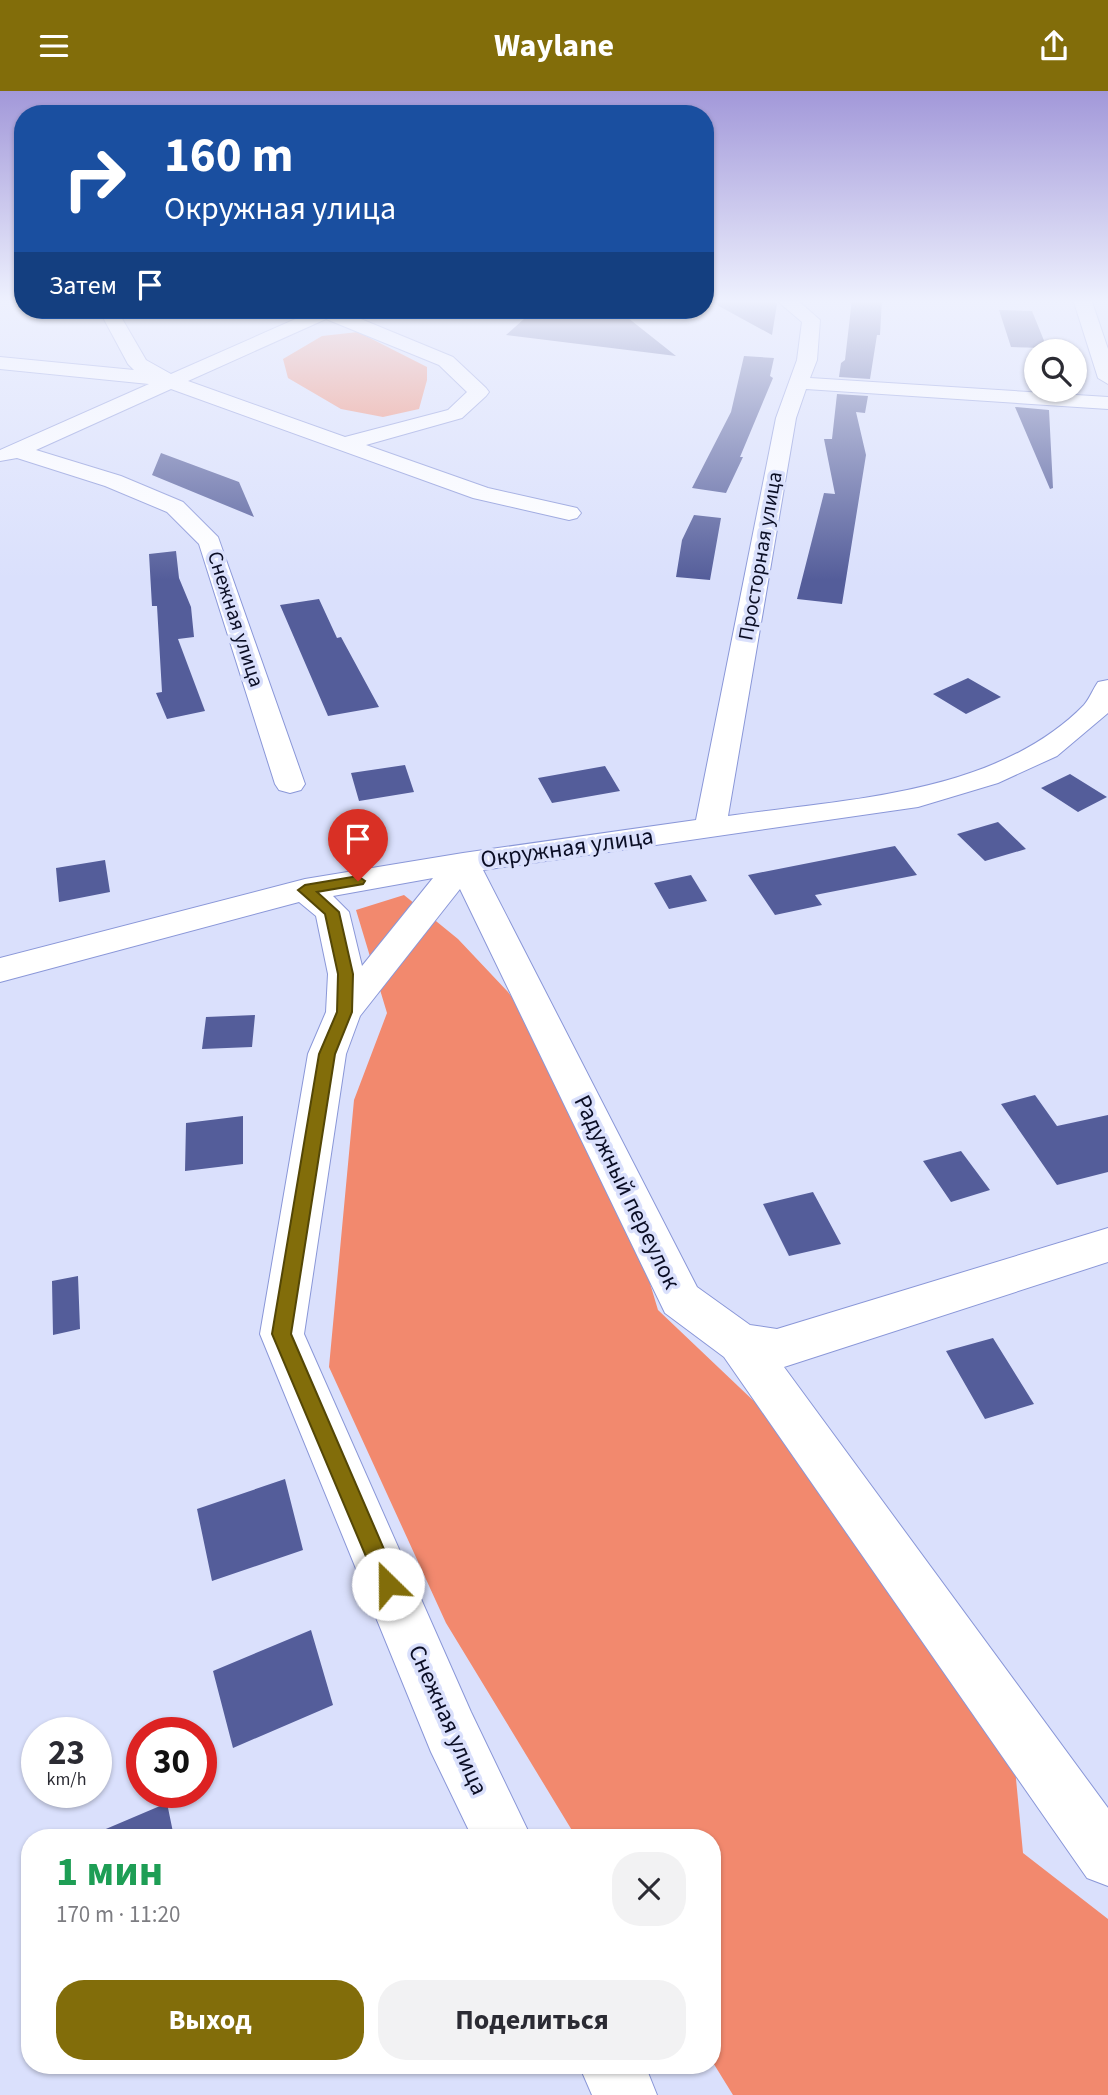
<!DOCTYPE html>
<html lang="ru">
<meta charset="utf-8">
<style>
:root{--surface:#fff;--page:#f2f2f3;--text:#2b2b33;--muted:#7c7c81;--accent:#826d0a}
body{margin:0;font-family:"Source Sans 3",sans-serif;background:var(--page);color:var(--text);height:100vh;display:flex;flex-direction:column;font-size:26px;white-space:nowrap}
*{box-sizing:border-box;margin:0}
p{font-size:23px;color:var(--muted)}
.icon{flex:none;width:38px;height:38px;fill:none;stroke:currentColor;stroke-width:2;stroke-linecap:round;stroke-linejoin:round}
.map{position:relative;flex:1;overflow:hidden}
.drawer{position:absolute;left:21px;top:1738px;width:700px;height:245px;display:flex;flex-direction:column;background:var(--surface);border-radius:28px;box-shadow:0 2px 5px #0004}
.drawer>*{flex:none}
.hud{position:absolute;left:14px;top:14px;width:700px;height:214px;border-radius:28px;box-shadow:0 2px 5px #0004;background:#1a4fa0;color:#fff;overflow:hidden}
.fabs{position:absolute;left:1024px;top:248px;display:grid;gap:14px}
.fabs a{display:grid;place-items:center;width:63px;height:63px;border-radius:50%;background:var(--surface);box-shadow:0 2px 5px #0004;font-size:35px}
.speed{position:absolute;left:21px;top:1626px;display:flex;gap:14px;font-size:35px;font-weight:700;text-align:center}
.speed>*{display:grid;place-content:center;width:91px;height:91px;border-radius:50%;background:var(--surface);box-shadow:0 2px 5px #0004;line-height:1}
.speed small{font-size:18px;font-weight:400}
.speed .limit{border:10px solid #d22;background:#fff;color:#111}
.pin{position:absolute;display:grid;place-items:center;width:60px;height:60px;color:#fff;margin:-72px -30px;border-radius:50% 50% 50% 0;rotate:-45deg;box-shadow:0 0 7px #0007}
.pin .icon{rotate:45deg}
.me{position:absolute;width:77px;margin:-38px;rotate:337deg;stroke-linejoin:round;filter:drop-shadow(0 0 5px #0008)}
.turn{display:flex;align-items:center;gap:24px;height:147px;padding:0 35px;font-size:32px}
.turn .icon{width:91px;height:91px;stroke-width:2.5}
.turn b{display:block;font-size:49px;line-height:60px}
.then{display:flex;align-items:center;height:66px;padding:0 35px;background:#0003;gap:14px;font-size:26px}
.round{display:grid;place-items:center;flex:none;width:74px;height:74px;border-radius:28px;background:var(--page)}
.overview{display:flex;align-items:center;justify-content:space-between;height:119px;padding:0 35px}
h1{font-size:42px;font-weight:700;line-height:52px;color:#1e9e55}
.cta{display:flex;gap:14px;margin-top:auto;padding:14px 35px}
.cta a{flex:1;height:80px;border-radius:28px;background:var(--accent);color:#fff;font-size:28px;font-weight:700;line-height:80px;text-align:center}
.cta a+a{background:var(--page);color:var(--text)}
header{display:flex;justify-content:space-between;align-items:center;height:91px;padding:0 35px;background:var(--accent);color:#fff;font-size:32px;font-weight:700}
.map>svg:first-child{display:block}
.forest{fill:#f2896e}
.building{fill:#545d9a}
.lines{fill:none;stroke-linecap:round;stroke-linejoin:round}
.minor-casing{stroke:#8a97d8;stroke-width:2}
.minor{fill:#fff;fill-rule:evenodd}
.route{fill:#826d0a;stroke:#544706;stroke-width:2}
.labels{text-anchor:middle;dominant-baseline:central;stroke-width:7;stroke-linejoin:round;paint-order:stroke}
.far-street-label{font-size:21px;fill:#0b0e25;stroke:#dae0fc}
.street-label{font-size:24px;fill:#0b0e25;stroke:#dae0fc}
</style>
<header><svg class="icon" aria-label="menu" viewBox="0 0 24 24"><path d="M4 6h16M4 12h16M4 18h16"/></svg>Waylane<svg class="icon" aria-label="share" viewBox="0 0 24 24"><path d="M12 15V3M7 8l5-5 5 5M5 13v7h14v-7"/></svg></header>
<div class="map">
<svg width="1108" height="2004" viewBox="0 0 1108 2004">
<rect width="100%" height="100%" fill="#dae0fc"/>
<path class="forest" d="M 358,241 L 427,276 L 427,289 L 419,318 L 383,326 L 341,318 L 288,287 L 283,268 L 322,245 Z
M 404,804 L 458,848 L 508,901 L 599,1022 L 658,1219 L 819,1372 L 1008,1603 L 1023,1762 L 1108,1828 L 1108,2004 L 733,2004 L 712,1970 L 712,1746 L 576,1746 L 446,1532 L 329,1276 L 354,1009 L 387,922 L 356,819 Z"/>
<path class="building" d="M 706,208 L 773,208 L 777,213 L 772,244 Z
M 852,208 L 882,208 L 880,244 L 877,244 L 870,288 L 839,286 L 841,272 L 845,269 Z
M 534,219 L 618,219 L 676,265 L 506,244 Z
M 999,219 L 1032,220 L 1047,257 L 1011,256 Z
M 744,265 L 774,267 L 770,285 L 773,287 L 740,366 L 743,366 L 726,402 L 692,397 L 731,321 Z
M 837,303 L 868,305 L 865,322 L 856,321 L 866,364 L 842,513 L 797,508 L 824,402 L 835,403 L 824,348 L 832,348 Z
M 1015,316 L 1049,319 L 1053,397 L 1050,398 Z
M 161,362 L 239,391 L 254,426 L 152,384 Z
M 694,424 L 721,427 L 710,489 L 676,486 L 682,449 Z
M 176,460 L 179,487 L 191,516 L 194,546 L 178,548 L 205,620 L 167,628 L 156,602 L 162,601 L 157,515 L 152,515 L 149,463 Z
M 319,508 L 337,547 L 341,546 L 379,616 L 328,625 L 280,514 Z
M 968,587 L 1001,606 L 966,623 L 933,603 Z
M 405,674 L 414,701 L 359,710 L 351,682 Z
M 605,675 L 620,700 L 552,712 L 538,687 Z
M 1070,683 L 1107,706 L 1078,721 L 1041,697 Z
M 998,731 L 1026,758 L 985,770 L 957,743 Z
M 895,755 L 917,784 L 815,804 L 822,814 L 775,824 L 748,784 Z
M 105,769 L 110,801 L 59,811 L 56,777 Z
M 691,784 L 707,810 L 669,818 L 654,792 Z
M 255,924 L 252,956 L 202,958 L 206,926 Z
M 1035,1004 L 1057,1035 L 1108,1024 L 1108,1081 L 1057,1094 L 1001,1013 Z
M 243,1025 L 243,1073 L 185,1080 L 186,1032 Z
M 961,1060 L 990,1099 L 951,1111 L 923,1070 Z
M 813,1101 L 841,1153 L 789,1165 L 763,1113 Z
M 78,1185 L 80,1238 L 53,1244 L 52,1190 Z
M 993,1247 L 1034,1313 L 985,1328 L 946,1260 Z
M 285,1388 L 303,1459 L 212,1490 L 197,1418 Z
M 311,1539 L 333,1614 L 233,1657 L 213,1580 Z
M 167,1712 L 174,1746 L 87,1746 Z"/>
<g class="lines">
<defs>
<path id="minor" d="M 775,208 L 796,208 L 820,229 L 817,269 L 810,287 L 1108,306 L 1108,318 L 806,298 L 796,327 L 728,725 C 845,708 996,704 1084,614 C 1090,607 1093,598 1098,591 L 1108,589 L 1108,622 L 1057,665 L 998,692 L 918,716 L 483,779 L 697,1196 L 750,1234 L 777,1238 L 1108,1137 L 1108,1171 L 784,1276 L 1108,1717 L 1108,1795 L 1087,1787 L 724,1266 L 665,1222 L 460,798 L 360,925 L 346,963 L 304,1243 L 471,1621 L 531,1746 L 472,1746 L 431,1661 L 260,1243 L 308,963 L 326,921 L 328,883 L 316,825 L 299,811 L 0,891 L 0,867 L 305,788 L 463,762 L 696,729 L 776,327 L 797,269 L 802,231 ZM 433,787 L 362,875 L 349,821 L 333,805 Z
M 1073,208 L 1091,208 L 1108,258 L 1108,293 L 1098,287 Z
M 99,219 L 117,219 L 146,269 L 171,283 L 316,219 L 339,219 L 453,266 L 486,297 L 489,301 L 486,305 L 462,327 L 366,354 L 488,397 L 577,417 L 581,422 L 577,427 L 569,429 L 473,407 L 171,298 L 36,359 L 121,385 L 183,411 L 218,446 L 305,693 L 301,699 L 290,702 L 279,699 L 275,693 L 199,453 L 167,421 L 105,395 L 17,367 L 0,370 L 0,359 L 149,293 L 0,278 L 0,266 L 134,279 L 128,273 ZM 326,228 L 439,274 L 467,301 L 448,319 L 345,346 L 188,290 Z
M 579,1974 L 645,1974 L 657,2004 L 592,2004 Z"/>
</defs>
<use href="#minor" class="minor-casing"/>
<use href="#minor" class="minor"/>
</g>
<linearGradient id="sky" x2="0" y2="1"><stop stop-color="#a298d9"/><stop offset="0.43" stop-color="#eef1fe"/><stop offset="1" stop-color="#eef1fe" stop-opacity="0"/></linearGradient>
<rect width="1108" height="489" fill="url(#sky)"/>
<path class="route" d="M 358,785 L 365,790 L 363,793 L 317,801 L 339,821 L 353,883 L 352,921 L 335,963 L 291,1243 L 399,1493 L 396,1501 L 388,1504 L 381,1501 L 272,1243 L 319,963 L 337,921 L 338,883 L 325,823 L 298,799 L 305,794 Z"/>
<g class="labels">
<g class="far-street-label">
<text transform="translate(760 465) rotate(-80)">Просторная улица</text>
<text transform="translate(236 528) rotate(72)">Снежная улица</text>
</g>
<g class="street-label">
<text transform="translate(567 757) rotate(-8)">Окружная улица</text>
<text transform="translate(627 1101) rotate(64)">Радужный переулок</text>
<text transform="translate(448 1629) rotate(66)">Снежная улица</text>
</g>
</g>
</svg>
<div class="fabs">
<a><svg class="icon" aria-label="search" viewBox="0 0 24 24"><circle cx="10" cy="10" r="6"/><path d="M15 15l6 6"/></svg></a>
</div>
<div class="speed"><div>23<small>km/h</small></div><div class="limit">30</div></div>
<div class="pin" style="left:358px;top:790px;background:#d93025"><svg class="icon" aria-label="arrive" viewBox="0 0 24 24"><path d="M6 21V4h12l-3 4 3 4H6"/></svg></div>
<svg class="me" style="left:388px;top:1493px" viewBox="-20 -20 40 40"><circle r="19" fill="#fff"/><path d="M0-13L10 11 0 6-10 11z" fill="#826d0a"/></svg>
<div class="hud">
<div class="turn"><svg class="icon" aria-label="right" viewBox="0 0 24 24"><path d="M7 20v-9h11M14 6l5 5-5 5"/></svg><div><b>160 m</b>Окружная улица</div></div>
<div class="then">Затем<svg class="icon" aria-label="arrive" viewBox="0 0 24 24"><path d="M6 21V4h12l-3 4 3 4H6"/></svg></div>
</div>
<section class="drawer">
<div class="overview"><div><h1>1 мин</h1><p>170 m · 11:20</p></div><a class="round"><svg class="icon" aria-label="close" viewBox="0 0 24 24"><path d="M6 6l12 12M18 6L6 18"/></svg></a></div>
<div class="cta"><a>Выход</a><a>Поделиться</a></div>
</section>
</div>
